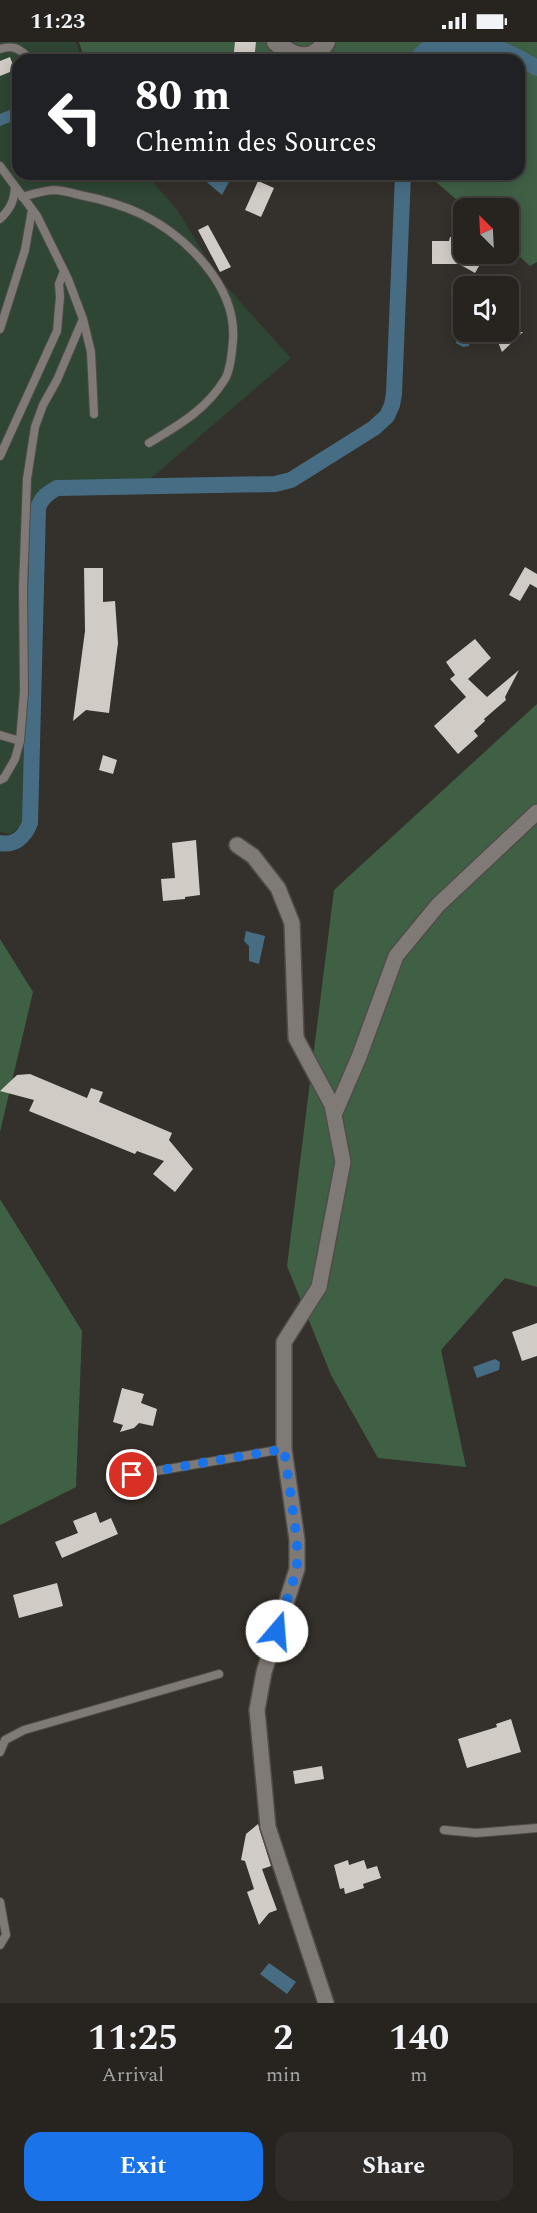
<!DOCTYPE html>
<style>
:root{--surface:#272420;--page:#2f2c29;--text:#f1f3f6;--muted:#a4a4a5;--line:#43413e;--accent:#1a73e8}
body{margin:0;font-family:Spectral,serif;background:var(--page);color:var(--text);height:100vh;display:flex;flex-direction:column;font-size:22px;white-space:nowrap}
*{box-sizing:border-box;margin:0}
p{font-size:20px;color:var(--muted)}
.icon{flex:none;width:33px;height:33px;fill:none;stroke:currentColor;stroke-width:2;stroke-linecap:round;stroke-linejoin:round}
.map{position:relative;height:1961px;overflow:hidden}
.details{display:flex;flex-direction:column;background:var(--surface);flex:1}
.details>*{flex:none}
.guide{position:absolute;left:12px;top:12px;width:513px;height:126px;border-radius:18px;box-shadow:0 3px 15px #0003,0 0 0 2px var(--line);background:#202124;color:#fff;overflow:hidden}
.needle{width:39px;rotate:336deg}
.tools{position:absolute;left:453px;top:156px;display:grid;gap:12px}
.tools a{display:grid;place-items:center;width:66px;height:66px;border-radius:12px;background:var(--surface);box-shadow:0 3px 15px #0003,0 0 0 2px var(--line);font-size:30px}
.pin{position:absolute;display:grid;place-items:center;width:51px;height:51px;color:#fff;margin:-26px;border:3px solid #fff;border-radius:50%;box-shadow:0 2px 6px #0007}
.me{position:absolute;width:66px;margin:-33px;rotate:18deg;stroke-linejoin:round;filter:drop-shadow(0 0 4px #0008)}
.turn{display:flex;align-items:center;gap:21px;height:126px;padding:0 24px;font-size:27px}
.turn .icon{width:78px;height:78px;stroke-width:2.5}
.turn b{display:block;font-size:42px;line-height:51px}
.eta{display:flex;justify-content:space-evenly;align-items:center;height:102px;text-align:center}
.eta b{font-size:36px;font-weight:700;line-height:42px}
.primary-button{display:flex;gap:12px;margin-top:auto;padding:12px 24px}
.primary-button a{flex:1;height:69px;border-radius:18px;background:var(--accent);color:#fff;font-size:24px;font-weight:700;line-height:69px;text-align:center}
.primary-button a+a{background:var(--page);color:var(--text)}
.status{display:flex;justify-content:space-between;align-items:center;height:42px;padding:0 30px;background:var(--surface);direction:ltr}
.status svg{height:16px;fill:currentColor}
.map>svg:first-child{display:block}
.green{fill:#2e4633}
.forest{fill:#406046}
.water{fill:#476d84}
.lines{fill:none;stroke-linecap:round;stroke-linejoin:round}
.canal{stroke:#476d84;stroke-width:16}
.building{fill:#d0cbc5}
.lane-casing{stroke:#4f4c49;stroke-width:10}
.street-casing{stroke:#4f4c49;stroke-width:18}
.secondary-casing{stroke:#4f4c49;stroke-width:21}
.lane{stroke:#7f7a75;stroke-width:8}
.street{stroke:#7f7a75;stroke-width:15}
.secondary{stroke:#7f7a75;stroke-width:18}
.route{stroke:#1a73e8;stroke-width:10;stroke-dasharray:0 18}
</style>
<div class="status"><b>11:23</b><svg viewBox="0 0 49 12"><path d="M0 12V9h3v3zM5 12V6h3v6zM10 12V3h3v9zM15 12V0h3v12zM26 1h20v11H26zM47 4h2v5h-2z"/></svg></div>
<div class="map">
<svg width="537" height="1961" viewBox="0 0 537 1961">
<rect width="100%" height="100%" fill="#34302b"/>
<path class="green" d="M 0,0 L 76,0 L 82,18 L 18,18 L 18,132 L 146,132 L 178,169 L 218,235 L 291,316 L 149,438 L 57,442 L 47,446 L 33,460 L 28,750 L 24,782 L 10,792 L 0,790 Z"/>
<path class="forest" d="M 79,0 L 537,0 L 537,220 L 530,224 L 509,205 L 508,166 L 466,166 L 427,132 L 519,132 L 519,18 L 299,18 L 292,11 L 274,18 L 85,18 Z
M 537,662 L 537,1245 L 505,1236 L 441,1308 L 466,1425 L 378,1416 L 331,1333 L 287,1224 L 334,848 Z
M 0,897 L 33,950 L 0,1090 Z
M 0,1157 L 82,1289 L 76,1445 L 0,1483 Z"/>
<path class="water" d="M 17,65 L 18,77 L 0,84 L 0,72 Z
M 204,132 L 219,132 L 230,138 L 222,153 L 202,136 Z
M 463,272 L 464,290 L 472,290 L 469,304 L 463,305 L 456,301 Z
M 246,889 L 265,894 L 259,922 L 249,919 L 249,904 L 244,899 Z
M 495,1317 L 500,1320 L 499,1328 L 477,1336 L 473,1325 Z
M 269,1921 L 296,1940 L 287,1952 L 260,1932 Z"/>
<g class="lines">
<path class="canal" d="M 416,18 C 419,15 422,10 426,8 C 442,0 481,2 499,7 C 513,11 525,19 537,26
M 0,801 C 15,804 25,794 30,781 L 38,466 C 41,456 48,451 57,446 L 275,442 L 291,438 L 374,386 L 387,374 L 392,363 L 394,352 L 403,132"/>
</g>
<path class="building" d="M 235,0 L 256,0 L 254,18 L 233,18 Z
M 10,15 L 15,28 L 0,34 L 0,19 Z
M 258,139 L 274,146 L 261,175 L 245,168 Z
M 208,183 L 231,225 L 220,230 L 198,188 Z
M 450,195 L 464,196 L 464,212 L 470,212 L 482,219 L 475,231 L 459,222 L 432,222 L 432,199 L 449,199 Z
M 501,290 L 523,290 L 502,310 L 496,295 Z
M 525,525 L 537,532 L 537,546 L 530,542 L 520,559 L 509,553 Z
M 84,526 L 103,526 L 103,560 L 115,559 L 118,601 L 109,671 L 86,668 L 73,679 L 85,589 Z
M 475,597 L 491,616 L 468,637 L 487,655 L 519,628 L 505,655 L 506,658 L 484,677 L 485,679 L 474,689 L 478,694 L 458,712 L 434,684 L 466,655 L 450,637 L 455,633 L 446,620 Z
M 103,713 L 117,718 L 113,732 L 99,728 Z
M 196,798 L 200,853 L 185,855 L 185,857 L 163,859 L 161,837 L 175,836 L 172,801 Z
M 30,1032 L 87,1056 L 91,1046 L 103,1050 L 99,1060 L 172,1091 L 169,1098 L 193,1127 L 175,1150 L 153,1132 L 164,1119 L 137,1109 L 135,1112 L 29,1069 L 34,1058 L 0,1049 L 17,1033 Z
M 537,1281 L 537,1314 L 522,1319 L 512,1290 Z
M 122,1346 L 144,1352 L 141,1361 L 157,1367 L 153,1384 L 139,1381 L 134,1386 L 120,1390 L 123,1383 L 113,1380 Z
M 96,1470 L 100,1481 L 111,1476 L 118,1492 L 62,1516 L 55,1500 L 78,1491 L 73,1479 Z
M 57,1541 L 63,1564 L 19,1576 L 13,1553 Z
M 511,1677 L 521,1710 L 467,1726 L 458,1697 L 497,1685 L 496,1682 Z
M 322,1724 L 324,1737 L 295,1742 L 293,1729 Z
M 258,1782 L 271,1824 L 262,1827 L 277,1868 L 269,1871 L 259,1883 L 247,1850 L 254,1847 L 245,1819 L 241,1818 L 246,1792 Z
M 348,1818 L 349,1823 L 364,1818 L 367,1827 L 377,1824 L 381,1836 L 363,1842 L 364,1846 L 345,1852 L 344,1846 L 340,1847 L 334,1823 Z"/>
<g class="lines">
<defs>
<path id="lane" d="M 0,7 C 17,2 20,9 32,18
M 0,124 L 37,174 L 68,237 L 83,277 L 91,310 L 94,372
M 22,155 C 32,152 43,149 53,148 C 62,148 72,151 80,153 C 100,157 122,163 141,172 C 186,194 237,244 233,298 C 232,309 231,327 225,337 C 206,368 179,383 149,401
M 0,177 C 10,167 14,160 15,145
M 0,287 L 25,208 L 32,168
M 0,414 L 57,289 L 60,255 L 59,242 L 64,229
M 0,693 L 20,699
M 0,738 L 4,736 L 15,717 L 20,699 L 24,650 L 23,546 L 27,437 L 35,385 L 43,363 L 57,338 L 83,277
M 110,1437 L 284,1407
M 0,1710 L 5,1698 L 24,1688 L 219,1632
M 444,1788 L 476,1791 L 537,1786
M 0,1860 L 6,1893 L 0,1903"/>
<path id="street" d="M 237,803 L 253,814 L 278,846 L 292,881 L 296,996 L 332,1063 L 343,1120 L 319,1245 L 284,1300 L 284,1407 L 297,1498 L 297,1527 L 264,1630 L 257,1668 L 268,1785 L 326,1961
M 334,1073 L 359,1015 L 396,914 L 438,863 L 537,770"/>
<path id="secondary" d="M 276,0 C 293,16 312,22 326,0"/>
</defs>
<use href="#lane" class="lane-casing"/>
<use href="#street" class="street-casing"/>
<use href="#secondary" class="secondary-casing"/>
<use href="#lane" class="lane"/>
<use href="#street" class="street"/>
<use href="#secondary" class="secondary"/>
</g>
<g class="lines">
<path class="route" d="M 132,1433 L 284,1407 L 297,1498 L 297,1527 L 277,1589"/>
</g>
</svg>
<div class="tools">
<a><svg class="needle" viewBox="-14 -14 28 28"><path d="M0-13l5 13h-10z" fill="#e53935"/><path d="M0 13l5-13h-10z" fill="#a4a4a5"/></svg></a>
<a><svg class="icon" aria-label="sound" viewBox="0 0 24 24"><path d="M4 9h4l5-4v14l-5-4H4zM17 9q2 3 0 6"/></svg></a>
</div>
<div class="pin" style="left:132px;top:1433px;background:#d93025"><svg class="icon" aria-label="arrive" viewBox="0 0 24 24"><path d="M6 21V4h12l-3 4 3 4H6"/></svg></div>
<svg class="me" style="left:277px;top:1589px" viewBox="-20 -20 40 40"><circle r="19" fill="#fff"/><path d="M0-13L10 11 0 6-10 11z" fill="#1a73e8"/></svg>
<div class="guide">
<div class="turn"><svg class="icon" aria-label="left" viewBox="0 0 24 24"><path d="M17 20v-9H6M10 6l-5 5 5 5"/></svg><div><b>80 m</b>Chemin des Sources</div></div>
</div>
</div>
<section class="details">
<div class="eta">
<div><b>11:25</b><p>Arrival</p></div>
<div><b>2</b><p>min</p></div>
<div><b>140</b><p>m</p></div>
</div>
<div class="primary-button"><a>Exit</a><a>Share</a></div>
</section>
